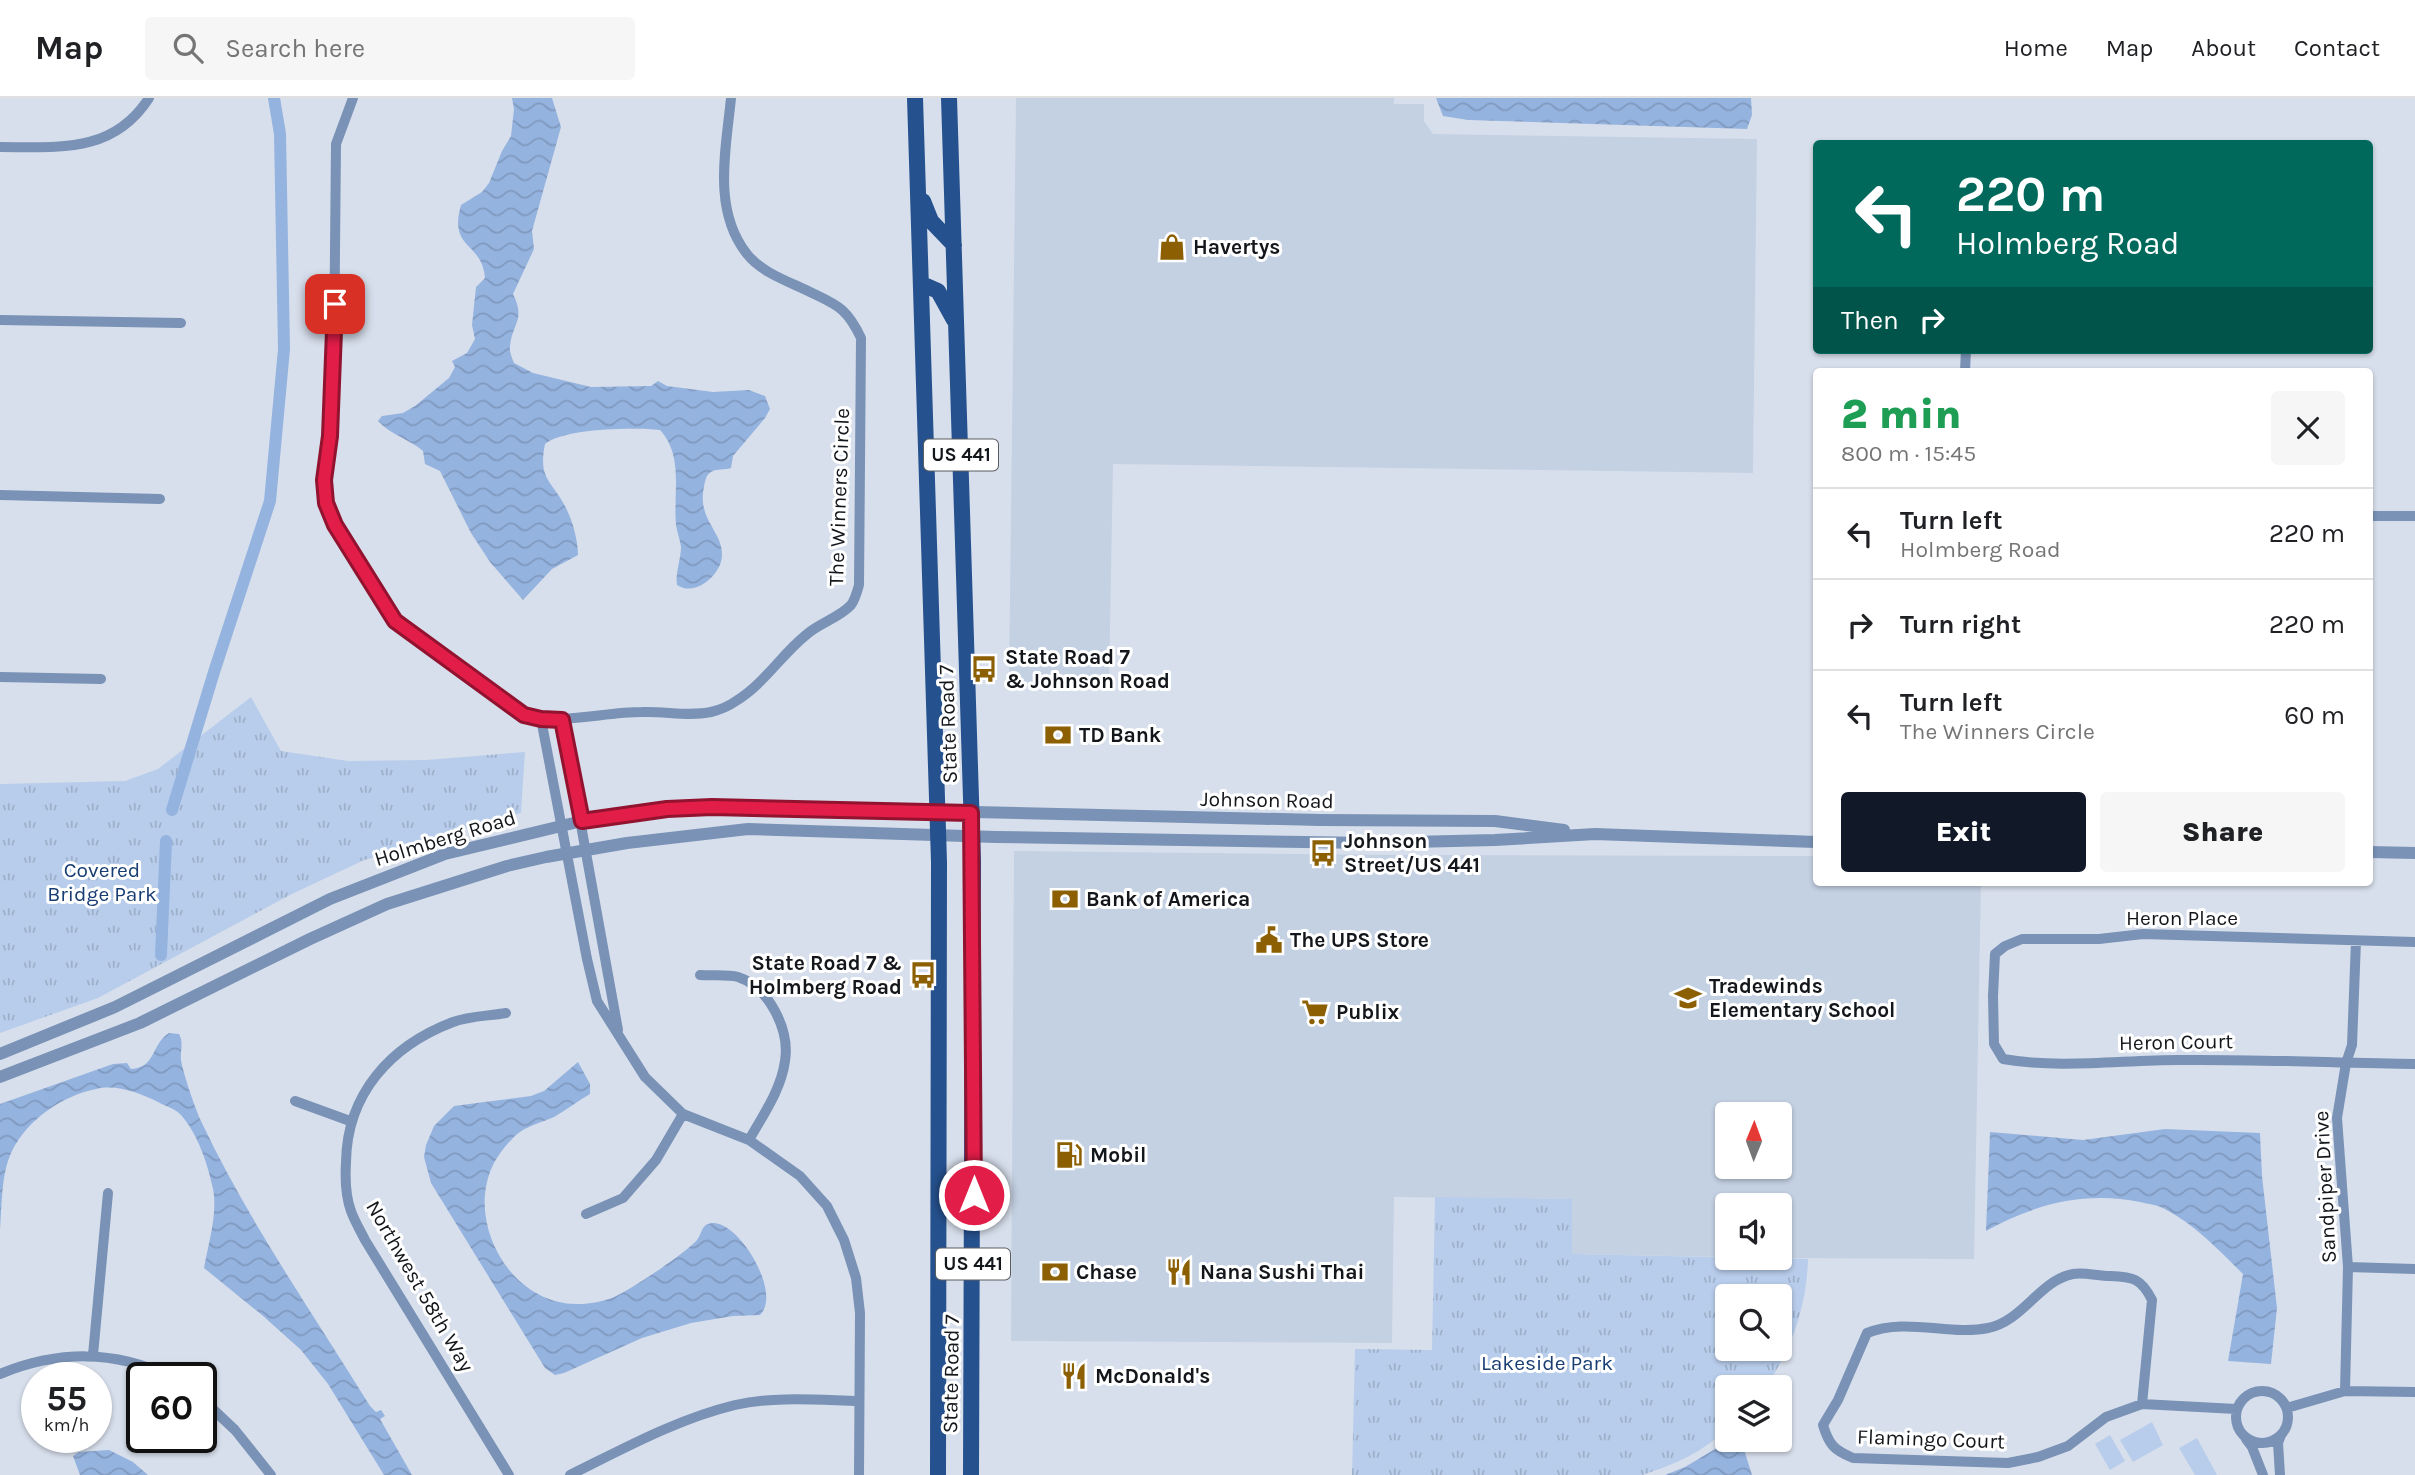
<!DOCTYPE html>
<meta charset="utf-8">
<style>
:root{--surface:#fff;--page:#f6f6f6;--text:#202124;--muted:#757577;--line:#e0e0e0;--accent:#111827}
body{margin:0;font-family:Karla,sans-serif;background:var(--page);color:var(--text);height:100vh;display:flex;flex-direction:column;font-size:26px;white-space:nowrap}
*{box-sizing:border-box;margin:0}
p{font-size:23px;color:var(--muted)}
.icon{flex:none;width:38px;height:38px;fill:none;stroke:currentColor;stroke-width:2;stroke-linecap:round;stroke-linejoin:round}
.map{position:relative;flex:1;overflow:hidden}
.drawer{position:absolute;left:1813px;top:270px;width:560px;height:518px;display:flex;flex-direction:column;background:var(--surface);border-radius:7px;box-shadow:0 2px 5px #0004}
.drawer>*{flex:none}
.hud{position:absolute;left:1813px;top:42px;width:560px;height:214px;border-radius:7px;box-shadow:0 2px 5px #0004;background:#00695c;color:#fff;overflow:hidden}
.needle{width:46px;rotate:1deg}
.controls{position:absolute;left:1715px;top:1004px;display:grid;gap:14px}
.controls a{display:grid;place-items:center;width:77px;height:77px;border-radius:7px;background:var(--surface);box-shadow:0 2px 5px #0004;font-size:35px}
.speed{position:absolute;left:21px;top:1264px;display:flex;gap:14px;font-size:35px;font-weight:700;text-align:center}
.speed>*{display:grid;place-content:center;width:91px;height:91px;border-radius:50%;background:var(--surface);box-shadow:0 2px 5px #0004;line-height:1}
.speed small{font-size:18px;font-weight:400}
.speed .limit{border:4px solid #111;border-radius:10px;background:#fff;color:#111}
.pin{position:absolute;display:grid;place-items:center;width:60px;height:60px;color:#fff;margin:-30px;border-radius:14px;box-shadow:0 4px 10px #0006}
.me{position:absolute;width:77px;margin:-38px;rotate:0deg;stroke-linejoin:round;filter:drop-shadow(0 0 5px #0008)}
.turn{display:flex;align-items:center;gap:24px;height:147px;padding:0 28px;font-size:32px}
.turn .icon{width:91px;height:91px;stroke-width:2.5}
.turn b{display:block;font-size:49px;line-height:60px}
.then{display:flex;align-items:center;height:66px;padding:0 28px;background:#0003;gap:14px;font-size:26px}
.round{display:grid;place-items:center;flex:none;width:74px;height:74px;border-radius:7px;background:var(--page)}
.head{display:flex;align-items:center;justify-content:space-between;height:119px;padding:0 28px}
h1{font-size:42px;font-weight:800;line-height:52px;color:#1e9e55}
.button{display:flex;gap:14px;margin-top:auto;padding:14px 28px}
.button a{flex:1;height:80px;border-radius:7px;background:var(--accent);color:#fff;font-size:28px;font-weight:800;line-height:80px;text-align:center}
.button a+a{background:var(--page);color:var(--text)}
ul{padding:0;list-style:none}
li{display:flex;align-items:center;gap:21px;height:91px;padding:0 28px;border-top:2px solid var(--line)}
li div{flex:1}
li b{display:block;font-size:26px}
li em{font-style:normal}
header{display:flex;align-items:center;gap:42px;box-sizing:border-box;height:98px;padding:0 35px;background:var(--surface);border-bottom:2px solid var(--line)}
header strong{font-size:33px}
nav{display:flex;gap:38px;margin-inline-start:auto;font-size:24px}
.search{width:490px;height:63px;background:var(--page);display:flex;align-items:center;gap:18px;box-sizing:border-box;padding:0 24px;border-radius:7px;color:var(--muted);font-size:26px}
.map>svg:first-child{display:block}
.built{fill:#c4d1e3;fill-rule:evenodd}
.grass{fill:#b8cdeb}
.park{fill:url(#park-tufts);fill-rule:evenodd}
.water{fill:url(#water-waves)}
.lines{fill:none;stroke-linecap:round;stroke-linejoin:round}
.canal{stroke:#95b3df;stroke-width:12}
.minor{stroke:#7a92b5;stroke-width:10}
.tertiary{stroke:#7a92b5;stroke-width:12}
.primary{stroke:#25518e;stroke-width:16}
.route-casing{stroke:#92132f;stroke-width:18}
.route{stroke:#e11d48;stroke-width:12}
.labels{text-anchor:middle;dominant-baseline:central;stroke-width:6;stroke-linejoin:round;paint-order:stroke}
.shield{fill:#fff;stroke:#5a5c5f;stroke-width:2}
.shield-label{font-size:19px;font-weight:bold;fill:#13161a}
.poi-label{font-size:21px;font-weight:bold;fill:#13161a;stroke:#fff;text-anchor:start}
.street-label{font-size:21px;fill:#13161a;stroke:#fff}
.park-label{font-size:21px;fill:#173d73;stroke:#fff}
</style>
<header>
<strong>Map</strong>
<div class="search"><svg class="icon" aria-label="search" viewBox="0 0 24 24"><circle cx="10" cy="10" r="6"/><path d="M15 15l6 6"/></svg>Search here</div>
<nav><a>Home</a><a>Map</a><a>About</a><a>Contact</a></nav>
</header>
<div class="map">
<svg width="2415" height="1377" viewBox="0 0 2415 1377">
<defs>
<pattern id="park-tufts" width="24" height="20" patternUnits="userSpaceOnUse" patternTransform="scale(1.75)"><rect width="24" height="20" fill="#b8cdeb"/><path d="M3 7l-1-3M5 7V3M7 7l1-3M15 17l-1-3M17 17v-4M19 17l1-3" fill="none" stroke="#9dafc9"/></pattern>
<pattern id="water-waves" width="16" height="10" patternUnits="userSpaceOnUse" patternTransform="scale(1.75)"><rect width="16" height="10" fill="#95b3df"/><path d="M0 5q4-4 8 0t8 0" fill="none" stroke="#8099bf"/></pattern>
</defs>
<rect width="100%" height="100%" fill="#d7dfec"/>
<path class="built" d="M 1016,0 L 1394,0 L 1394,6 L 1424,6 L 1424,23 L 1433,36 L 1757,41 L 1753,375 L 1113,366 L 1109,585 L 1009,584 Z
M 1014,753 L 1399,757 L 1816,758 L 1816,784 L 1981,784 L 1974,1161 L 1780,1160 L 1780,1108 L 1727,1108 L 1727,1159 L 1571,1156 L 1572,1101 L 1394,1099 L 1392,1245 L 1011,1243 ZM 1727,1017 L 1780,1017 L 1780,1069 L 1727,1069 Z"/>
<path class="grass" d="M 2152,1324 L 2163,1347 L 2133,1364 L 2120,1342 Z
M 2110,1337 L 2125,1363 L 2110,1372 L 2095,1346 Z
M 2197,1340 L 2217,1377 L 2195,1377 L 2179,1350 Z"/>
<path class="park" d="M 251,599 L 281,653 L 348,663 L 426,662 L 525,654 L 521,715 L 426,741 L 362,763 L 292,796 L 98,900 L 0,935 L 0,686 L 125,683 L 158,671 Z
M 1435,1099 L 1572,1101 L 1572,1156 L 1808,1161 C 1807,1206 1792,1254 1764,1290 L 1727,1290 L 1727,1331 C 1701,1355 1676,1366 1642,1377 L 1352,1377 L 1355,1251 L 1432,1252 ZM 1727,1199 L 1780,1199 L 1780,1251 L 1727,1251 Z"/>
<path class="water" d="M 512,0 L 552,0 L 561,29 L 532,133 L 534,151 L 513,196 C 526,222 512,226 510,248 C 509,253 512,260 514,265 L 533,275 L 591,289 L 651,288 L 658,283 L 667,288 L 713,294 L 749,292 L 765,298 L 770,311 L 765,320 L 733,358 L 731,370 C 723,373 713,369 707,378 C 706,379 704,388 704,389 C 697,421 722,433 722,456 C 723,475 696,500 677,487 C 675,475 681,461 681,449 C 680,441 677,434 676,427 C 673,395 684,358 660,332 C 634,329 564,330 545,346 C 538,381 551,382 565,408 C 572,421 578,442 578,457 L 552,471 L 523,502 L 490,464 L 471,435 L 440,373 L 425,366 L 423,353 C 409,341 391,337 378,323 L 382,318 L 403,315 L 415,308 L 449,280 L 455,269 L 452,263 L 467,255 L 475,241 L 472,227 L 476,189 L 485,180 C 482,143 448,152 461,107 L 482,94 L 489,85 L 502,53 L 511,38 L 514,11 Z
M 1436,0 L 1751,0 L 1752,17 L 1747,31 L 1468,22 L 1443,18 Z
M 169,935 L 179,936 C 184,945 180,952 181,962 C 183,975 195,1010 201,1023 C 248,1123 312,1214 370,1308 L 376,1314 L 381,1312 L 385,1318 L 380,1321 L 412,1377 L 384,1377 L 328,1286 L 301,1252 L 262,1217 L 204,1170 C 208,1146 218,1116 213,1091 C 208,1067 198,1036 181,1017 C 176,1011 165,1008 158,1004 C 140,995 116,986 96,991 C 62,998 28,1021 12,1053 C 1,1075 2,1108 0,1132 L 0,1006 L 113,966 L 127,965 L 131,971 C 156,970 151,946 169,935 Z
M 578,964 L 590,986 L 590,996 C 578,1003 566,1012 554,1019 C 543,1024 530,1027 520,1034 C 511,1040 498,1057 493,1067 C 465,1125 511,1207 578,1206 C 587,1206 600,1204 609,1201 C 624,1197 687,1154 697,1142 C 703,1134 701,1125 714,1125 C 741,1126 782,1196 760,1217 L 733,1218 L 691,1225 L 642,1240 L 564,1275 L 555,1277 L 545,1270 L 431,1085 L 424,1059 L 426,1047 L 434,1028 L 454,1008 L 531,998 L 544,993 Z
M 2165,1031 L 2260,1035 L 2262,1078 L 2277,1210 L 2271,1266 L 2228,1263 L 2243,1176 C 2219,1152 2195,1127 2165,1111 C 2158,1107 2148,1106 2140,1104 C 2085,1093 2034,1106 1986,1133 L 1990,1034 L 2083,1042 Z
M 1730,1342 L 1741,1342 L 1752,1377 L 1665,1377 L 1685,1369 Z
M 109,1352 L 133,1364 L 148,1377 L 80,1377 L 73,1358 L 79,1354 Z"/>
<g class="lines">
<path class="canal" d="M 172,712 L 214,574 L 270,403 L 284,251 L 280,36 L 274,0
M 161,857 L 166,743"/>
<path class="minor" d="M 353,0 L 336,46 L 334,259 L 330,338 L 324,382 L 326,405 L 335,427 L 395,523 L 524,617 C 563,627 602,614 642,614 C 665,613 689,619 711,614 C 719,612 729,608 736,603 C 764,586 781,557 806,537 C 819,525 839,520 851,507 C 855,502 857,494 859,487 L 861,240 C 846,208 836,207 806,192 C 787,183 761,174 747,156 C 712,112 726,52 731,0
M 0,49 C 58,49 113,56 149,0
M 0,222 L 181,225
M 1965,273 L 1966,252
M 0,397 L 160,401
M 2370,418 L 2415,418
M 0,579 L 101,581
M 541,621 L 587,861 L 597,903 L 645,979 L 683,1016 L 749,1042 L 800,1078 L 827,1108 L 844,1142 L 856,1180 L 860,1215 L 859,1377
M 562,622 L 618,932
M 2415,844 L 2143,836 L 2099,841 L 2022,841 L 2005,848 L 1995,856 L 1993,898 L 1994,946 L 2003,961 C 2061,971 2121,962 2179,962 C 2258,961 2336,965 2415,966
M 700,877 C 712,878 727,876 738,879 C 769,889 790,932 785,963 C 781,992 763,1017 749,1042
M 506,915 C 489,918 469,918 453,924 C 390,948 347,996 346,1064 C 345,1081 345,1097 351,1113 C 354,1122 360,1132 365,1142 L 509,1377
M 295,1003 L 350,1023
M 586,1116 L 623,1100 L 656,1062 L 683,1016
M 2348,1169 L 2415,1171
M 93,1257 L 108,1095
M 0,1276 C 56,1253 115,1251 170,1279
M2236 1319a26 26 0 1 1 52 0a26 26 0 1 1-52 0Z
M 2345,1293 L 2348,1169 L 2337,1020 L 2346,965 L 2352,947 L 2356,843
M 201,1300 L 235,1332 L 271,1377
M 2142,1306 L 2152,1202 C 2141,1180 2133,1179 2110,1178 C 2098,1178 2084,1174 2073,1176 C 2040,1182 2023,1223 1988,1230 C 1950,1238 1906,1219 1867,1235 L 1838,1302 L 1823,1327 C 1829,1347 1834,1352 1853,1360 L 2008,1365 L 2038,1359 L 2068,1348 L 2106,1319 L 2142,1306 L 2236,1311
M 2287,1310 L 2345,1293 L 2415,1294
M 2246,1341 L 2252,1349 L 2263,1377
M 570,1377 C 623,1351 677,1321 735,1307 C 775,1298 818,1302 859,1303
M 2280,1377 L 2278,1345 L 2281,1337"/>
<path class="tertiary" d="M 2370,754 L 2415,755
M 0,956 L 115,909 L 330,801 L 445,756 L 582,723 L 667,711 L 758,709 L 1320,722 L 1495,723 L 1564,732
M 0,979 L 140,925 L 310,841 L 387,806 L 507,768 L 546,759 L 627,745 L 748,731 L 996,739 L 1370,745 L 1495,742 L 1595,736 L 1816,744"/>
<path class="primary" d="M 915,0 L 939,764 L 938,1377
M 949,0 L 973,764 L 971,1377
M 923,103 L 931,123 L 954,147
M 922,186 L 938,193 L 954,222"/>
</g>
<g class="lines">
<defs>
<path id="route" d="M 335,206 L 330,338 L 324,382 L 326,405 L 335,427 L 395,523 L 524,617 L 541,621 L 562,622 L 582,723 L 667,711 L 712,709 L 971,715 L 974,1097"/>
</defs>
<use href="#route" class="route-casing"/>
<use href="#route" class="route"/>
</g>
<defs>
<symbol id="shop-bare" viewBox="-9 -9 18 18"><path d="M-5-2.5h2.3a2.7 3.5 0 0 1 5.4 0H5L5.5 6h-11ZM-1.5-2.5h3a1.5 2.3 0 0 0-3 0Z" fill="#8b5f02" stroke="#fff" stroke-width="2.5" paint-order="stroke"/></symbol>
<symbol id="bus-bare" viewBox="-9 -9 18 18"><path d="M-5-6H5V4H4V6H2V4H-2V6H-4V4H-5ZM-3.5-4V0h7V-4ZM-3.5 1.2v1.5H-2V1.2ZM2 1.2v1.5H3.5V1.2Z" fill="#8b5f02" stroke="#fff" stroke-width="2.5" paint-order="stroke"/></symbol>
<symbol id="bank-bare" viewBox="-9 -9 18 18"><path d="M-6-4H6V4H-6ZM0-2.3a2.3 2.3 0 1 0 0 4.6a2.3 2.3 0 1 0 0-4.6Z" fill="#8b5f02" stroke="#fff" stroke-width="2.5" paint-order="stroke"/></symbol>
<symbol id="civic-bare" viewBox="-9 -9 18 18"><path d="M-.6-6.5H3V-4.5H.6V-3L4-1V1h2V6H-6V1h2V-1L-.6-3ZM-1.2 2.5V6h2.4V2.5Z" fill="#8b5f02" stroke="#fff" stroke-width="2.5" paint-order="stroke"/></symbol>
<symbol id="school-bare" viewBox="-9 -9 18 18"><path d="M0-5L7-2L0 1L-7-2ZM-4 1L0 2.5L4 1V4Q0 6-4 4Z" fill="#8b5f02" stroke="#fff" stroke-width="2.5" paint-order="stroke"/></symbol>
<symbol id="supermarket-bare" viewBox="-9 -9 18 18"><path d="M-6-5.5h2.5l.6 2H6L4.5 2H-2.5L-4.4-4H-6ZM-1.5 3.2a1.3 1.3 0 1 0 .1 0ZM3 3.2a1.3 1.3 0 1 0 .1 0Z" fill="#8b5f02" stroke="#fff" stroke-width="2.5" paint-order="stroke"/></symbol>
<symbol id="fuel-bare" viewBox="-9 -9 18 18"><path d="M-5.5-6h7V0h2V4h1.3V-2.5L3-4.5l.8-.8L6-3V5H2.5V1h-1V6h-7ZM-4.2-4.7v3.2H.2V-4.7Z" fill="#8b5f02" stroke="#fff" stroke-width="2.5" paint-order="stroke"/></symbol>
<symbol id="restaurant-bare" viewBox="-9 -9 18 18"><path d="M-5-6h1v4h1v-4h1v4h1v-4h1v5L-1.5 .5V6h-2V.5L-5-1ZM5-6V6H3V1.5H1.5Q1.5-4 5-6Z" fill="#8b5f02" stroke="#fff" stroke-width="2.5" paint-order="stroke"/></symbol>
</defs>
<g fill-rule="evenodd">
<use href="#shop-bare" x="1153" y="130" width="38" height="38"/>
<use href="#bus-bare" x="965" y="552" width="38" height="38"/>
<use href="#bank-bare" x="1039" y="618" width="38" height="38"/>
<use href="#bus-bare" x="1304" y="736" width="38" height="38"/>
<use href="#bank-bare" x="1046" y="782" width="38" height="38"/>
<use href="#civic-bare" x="1250" y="823" width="38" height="38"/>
<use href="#bus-bare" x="904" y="858" width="38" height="38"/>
<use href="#school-bare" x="1669" y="881" width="38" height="38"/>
<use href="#supermarket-bare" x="1296" y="895" width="38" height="38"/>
<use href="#fuel-bare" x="1050" y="1038" width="38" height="38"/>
<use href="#bank-bare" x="1036" y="1155" width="38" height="38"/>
<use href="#restaurant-bare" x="1160" y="1155" width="38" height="38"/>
<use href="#restaurant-bare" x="1055" y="1259" width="38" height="38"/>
</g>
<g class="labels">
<g class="shield">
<rect x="924" y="341.5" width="74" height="31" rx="5"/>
<rect x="936" y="1150.5" width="74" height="31" rx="5"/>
</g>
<g class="shield-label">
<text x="961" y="357">US 441</text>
<text x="973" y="1166">US 441</text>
</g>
<g class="poi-label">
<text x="1193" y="149">Havertys</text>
<text x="1005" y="559">State Road 7<tspan x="1005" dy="24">&amp; Johnson Road</tspan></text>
<text x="1079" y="637">TD Bank</text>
<text x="1344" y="743">Johnson<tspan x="1344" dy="24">Street/US 441</tspan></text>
<text x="1086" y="801">Bank of America</text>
<text x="1290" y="842">The UPS Store</text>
<text x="902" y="865" text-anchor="end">State Road 7 &amp;<tspan x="902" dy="24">Holmberg Road</tspan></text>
<text x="1709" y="888">Tradewinds<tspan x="1709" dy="24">Elementary School</tspan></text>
<text x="1336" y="914">Publix</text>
<text x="1090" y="1057">Mobil</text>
<text x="1076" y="1174">Chase</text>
<text x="1200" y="1174">Nana Sushi Thai</text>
<text x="1095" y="1278">McDonald's</text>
</g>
<g class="street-label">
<text transform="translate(839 399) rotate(-88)">The Winners Circle</text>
<text transform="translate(948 626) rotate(-92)">State Road 7</text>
<text transform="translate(1267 702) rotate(1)">Johnson Road</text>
<text transform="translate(445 740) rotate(-17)">Holmberg Road</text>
<text x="2182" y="820">Heron Place</text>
<text transform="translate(2176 944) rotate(-1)">Heron Court</text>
<text transform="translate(2325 1089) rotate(-93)">Sandpiper Drive</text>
<text transform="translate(420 1188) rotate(60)">Northwest 58th Way</text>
<text transform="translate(951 1276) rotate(-89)">State Road 7</text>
<text transform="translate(1931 1341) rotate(2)">Flamingo Court</text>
</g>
<g class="park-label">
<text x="102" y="772">Covered<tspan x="102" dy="24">Bridge Park</tspan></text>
<text x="1547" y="1265">Lakeside Park</text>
</g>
</g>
</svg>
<div class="controls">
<a><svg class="needle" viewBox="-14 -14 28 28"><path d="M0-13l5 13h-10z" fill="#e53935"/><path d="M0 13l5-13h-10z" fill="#757577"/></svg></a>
<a><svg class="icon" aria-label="sound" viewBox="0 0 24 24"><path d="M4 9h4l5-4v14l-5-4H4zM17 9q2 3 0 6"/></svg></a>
<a><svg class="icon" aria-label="search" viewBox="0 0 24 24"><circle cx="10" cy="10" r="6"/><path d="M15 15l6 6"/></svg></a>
<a><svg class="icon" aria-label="layers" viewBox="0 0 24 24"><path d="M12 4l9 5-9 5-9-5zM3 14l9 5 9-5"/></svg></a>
</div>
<div class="speed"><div>55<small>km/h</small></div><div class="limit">60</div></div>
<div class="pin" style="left:335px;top:206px;background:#d93025"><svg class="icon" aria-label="arrive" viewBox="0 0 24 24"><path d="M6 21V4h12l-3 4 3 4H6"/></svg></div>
<svg class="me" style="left:974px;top:1097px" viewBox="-20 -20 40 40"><circle r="17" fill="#e11d48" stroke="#fff" stroke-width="3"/><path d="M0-11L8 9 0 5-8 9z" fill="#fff"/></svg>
<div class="hud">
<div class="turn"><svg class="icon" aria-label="left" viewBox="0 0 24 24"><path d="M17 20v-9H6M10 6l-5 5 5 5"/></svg><div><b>220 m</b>Holmberg Road</div></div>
<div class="then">Then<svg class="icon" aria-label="right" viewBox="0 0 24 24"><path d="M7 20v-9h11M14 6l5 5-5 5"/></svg></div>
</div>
<section class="drawer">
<div class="head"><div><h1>2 min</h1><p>800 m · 15:45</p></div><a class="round"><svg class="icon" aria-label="close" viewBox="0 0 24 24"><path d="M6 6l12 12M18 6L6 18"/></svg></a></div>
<ul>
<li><svg class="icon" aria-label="left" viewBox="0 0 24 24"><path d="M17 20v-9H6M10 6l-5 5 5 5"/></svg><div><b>Turn left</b><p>Holmberg Road</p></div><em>220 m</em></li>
<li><svg class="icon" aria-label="right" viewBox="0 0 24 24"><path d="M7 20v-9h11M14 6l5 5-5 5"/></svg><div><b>Turn right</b></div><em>220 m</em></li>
<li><svg class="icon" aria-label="left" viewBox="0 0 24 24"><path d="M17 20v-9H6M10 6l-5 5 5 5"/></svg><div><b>Turn left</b><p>The Winners Circle</p></div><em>60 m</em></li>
</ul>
<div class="button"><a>Exit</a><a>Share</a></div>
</section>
</div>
